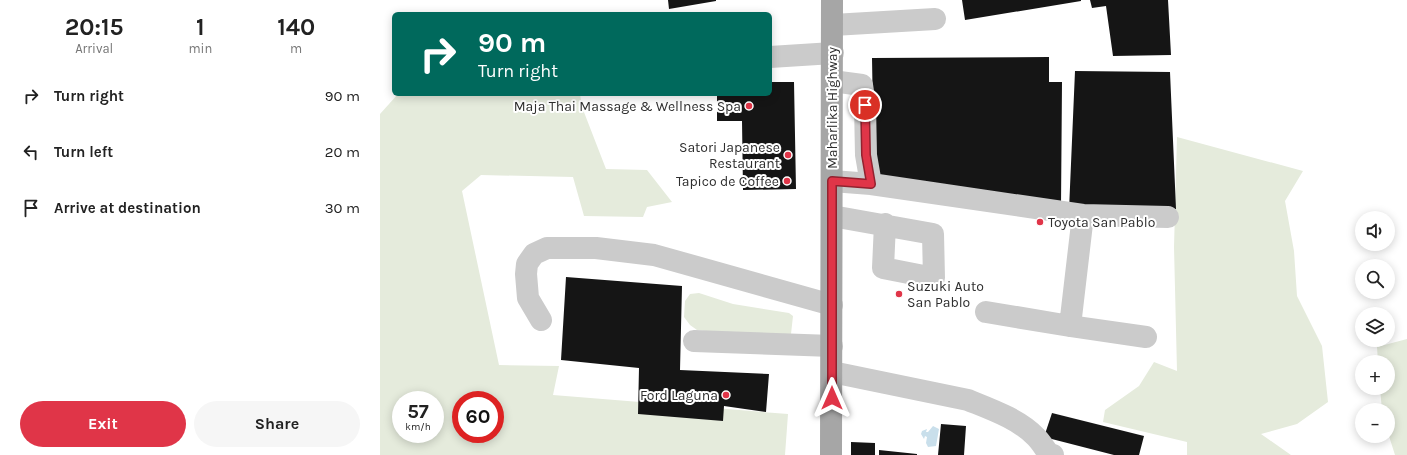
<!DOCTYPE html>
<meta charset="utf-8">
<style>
:root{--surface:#fff;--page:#f6f6f6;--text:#222;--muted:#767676;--accent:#e03548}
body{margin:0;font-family:Karla,sans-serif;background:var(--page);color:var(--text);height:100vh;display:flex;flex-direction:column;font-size:15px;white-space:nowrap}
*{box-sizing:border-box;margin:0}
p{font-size:13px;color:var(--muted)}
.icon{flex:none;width:22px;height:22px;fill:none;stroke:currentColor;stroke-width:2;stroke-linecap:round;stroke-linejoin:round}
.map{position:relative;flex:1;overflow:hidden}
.drawer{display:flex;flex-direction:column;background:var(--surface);width:380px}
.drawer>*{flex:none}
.top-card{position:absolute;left:12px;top:12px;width:380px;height:84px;border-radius:6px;box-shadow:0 2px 10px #0003;background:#00695c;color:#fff;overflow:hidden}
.fabs{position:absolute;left:975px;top:211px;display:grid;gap:8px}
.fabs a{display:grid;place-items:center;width:40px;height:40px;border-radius:50%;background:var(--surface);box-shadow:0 2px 10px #0003;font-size:20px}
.speed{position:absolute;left:12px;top:391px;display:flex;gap:8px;font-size:20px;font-weight:700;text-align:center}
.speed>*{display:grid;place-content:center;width:52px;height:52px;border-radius:50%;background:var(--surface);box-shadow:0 2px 10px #0003;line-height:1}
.speed small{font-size:10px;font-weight:400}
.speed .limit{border:6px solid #d22;background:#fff;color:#111}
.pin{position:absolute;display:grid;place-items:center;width:34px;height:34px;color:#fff;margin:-17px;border:2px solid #fff;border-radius:50%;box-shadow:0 1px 4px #0007}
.me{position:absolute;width:44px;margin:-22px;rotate:0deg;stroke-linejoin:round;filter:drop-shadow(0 0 3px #0008)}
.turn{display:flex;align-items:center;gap:14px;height:84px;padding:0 20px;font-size:18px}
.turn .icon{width:52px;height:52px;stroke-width:2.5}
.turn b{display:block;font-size:28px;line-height:34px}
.eta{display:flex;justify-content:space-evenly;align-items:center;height:68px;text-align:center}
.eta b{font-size:24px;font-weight:700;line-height:28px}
.button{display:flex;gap:8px;margin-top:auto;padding:8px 20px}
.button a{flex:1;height:46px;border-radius:24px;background:var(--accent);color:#fff;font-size:16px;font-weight:700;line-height:46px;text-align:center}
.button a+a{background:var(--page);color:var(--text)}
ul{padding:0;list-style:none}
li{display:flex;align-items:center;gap:12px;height:56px;padding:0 20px}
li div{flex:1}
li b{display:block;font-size:15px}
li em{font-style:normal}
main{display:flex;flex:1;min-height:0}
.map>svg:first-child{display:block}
.green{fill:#e5ebdc;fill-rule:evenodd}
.water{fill:#c9dfeb}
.building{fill:#151515}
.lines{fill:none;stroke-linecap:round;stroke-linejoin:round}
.minor{stroke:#cbcbcb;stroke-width:22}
.major{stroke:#a6a6a6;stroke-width:22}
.route-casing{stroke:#92222f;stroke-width:10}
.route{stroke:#e03548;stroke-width:7}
.poi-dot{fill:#e03548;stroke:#fff;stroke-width:1.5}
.labels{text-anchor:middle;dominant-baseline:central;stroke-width:4;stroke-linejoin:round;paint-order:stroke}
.poi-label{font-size:14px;fill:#2e2e2e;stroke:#fff;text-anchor:end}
.street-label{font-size:14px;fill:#2e2e2e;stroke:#fff}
</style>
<main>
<section class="drawer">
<div class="eta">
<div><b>20:15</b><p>Arrival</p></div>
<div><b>1</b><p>min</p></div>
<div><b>140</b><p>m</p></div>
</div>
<ul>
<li><svg class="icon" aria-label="right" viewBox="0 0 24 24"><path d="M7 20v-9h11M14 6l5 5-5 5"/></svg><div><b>Turn right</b></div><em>90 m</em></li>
<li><svg class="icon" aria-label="left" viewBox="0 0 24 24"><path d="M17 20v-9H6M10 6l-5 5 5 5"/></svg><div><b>Turn left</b></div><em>20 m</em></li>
<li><svg class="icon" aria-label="arrive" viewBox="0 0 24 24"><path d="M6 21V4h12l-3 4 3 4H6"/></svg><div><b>Arrive at destination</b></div><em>30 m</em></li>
</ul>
<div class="button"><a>Exit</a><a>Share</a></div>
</section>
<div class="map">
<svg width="1027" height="455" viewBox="0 0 1027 455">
<rect width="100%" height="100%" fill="#fff"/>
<path class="green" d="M 18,94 L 200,94 L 202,107 L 226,169 L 267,170 L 292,202 L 267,207 L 263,217 L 204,216 L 193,177 L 101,175 L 82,191 L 119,365 L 179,366 L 173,395 L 408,414 L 405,455 L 0,455 L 0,114 ZM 21,400 L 55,400 L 55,434 L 21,434 ZM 81,400 L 115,400 L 115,434 L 81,434 Z
M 797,137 L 923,171 L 905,201 L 914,251 L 917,296 L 942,346 L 948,402 L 917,424 L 881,434 L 911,455 L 807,455 L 807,442 L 723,422 L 725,410 L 759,386 L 774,362 L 797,371 L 794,247 Z
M 319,293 L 353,304 L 409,313 L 413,316 L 411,334 L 399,339 L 317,330 L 310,325 L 304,317 L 305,301 L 310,294 Z
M 1027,339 L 1027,455 L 1015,455 L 1008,433 L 1008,410 L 1002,410 L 1000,388 L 1008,388 L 1008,362 L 998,362 L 997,347 Z"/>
<path class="water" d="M 553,426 L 559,429 L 556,446 L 548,447 L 546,443 L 547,437 L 545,436 L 544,439 L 541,434 L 542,431 L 547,429 L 546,432 L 548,432 Z"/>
<path class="building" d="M 288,0 L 336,0 L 336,1 L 289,9 Z
M 582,0 L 701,0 L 701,1 L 585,20 Z
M 710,0 L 788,0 L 791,55 L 733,56 L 726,6 L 712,8 Z
M 669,57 L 669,82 L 682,82 L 681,206 L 494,176 L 492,58 Z
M 695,71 L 790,72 L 796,209 L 689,210 Z
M 390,82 L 414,82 L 416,189 L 363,190 L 362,121 L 337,121 L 337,94 L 390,94 Z
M 186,277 L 302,286 L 300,370 L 389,374 L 386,412 L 344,406 L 343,421 L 258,414 L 259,368 L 181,360 Z
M 672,413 L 764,436 L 759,455 L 734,455 L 664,437 Z
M 561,424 L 586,426 L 584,455 L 558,455 Z
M 471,442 L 495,443 L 495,455 L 471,455 Z
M 499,450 L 537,454 L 537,455 L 499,455 Z"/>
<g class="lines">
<path class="minor" d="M 453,25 L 555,19
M 390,57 L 453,53
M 452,81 L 482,85 L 485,105 L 486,155 L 491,184
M 452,181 L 491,184 L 703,215 L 788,217
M 452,216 L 553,234 L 554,278 L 503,268 L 505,224
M 606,312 L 690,326 L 766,337
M 161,320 L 148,298 L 146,274 L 147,264 L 154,254 L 167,248 L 216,248 L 274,255 L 452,305
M 690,326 L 703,215
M 314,341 L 452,346
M 452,372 L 588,400 C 610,409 639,419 656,437 C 661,442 665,449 669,454 L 673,455"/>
<path class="major" d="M 451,455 L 452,0"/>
</g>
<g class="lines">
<defs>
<path id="route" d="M 452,398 L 452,181 L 491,184 L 486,155 L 485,105"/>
</defs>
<use href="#route" class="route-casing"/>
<use href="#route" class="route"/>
</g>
<g class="poi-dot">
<circle cx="369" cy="106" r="4"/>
<circle cx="408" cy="155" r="4"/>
<circle cx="407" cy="181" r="4"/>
<circle cx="660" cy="222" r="4"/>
<circle cx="519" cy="294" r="4"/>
<circle cx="346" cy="395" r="4"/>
</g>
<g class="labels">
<g class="poi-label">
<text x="361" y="106">Maja Thai Massage &amp; Wellness Spa</text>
<text x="400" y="147">Satori Japanese<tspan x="400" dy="16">Restaurant</tspan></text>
<text x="399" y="181">Tapico de Coffee</text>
<text x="668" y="222" text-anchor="start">Toyota San Pablo</text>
<text x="527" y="286" text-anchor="start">Suzuki Auto<tspan x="527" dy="16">San Pablo</tspan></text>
<text x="338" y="395">Ford Laguna</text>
</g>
<g class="street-label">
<text transform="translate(452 108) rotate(-90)">Maharlika Highway</text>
</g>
</g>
</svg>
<div class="fabs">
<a><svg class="icon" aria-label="sound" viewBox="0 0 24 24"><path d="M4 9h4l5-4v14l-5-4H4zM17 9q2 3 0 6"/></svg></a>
<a><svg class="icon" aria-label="search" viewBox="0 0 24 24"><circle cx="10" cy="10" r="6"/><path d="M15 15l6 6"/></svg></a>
<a><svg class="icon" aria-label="layers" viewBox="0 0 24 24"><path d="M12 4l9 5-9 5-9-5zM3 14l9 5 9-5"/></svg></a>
<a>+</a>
<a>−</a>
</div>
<div class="speed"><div>57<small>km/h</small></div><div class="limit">60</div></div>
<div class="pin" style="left:485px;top:105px;background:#d93025"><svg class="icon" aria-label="arrive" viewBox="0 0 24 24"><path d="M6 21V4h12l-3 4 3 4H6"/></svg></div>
<svg class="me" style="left:452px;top:398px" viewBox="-20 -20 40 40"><path d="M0-17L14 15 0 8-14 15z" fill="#e03548" stroke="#fff" stroke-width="4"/></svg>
<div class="top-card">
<div class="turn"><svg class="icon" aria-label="right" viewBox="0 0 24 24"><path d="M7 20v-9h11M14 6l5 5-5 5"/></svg><div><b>90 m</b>Turn right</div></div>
</div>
</div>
</main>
